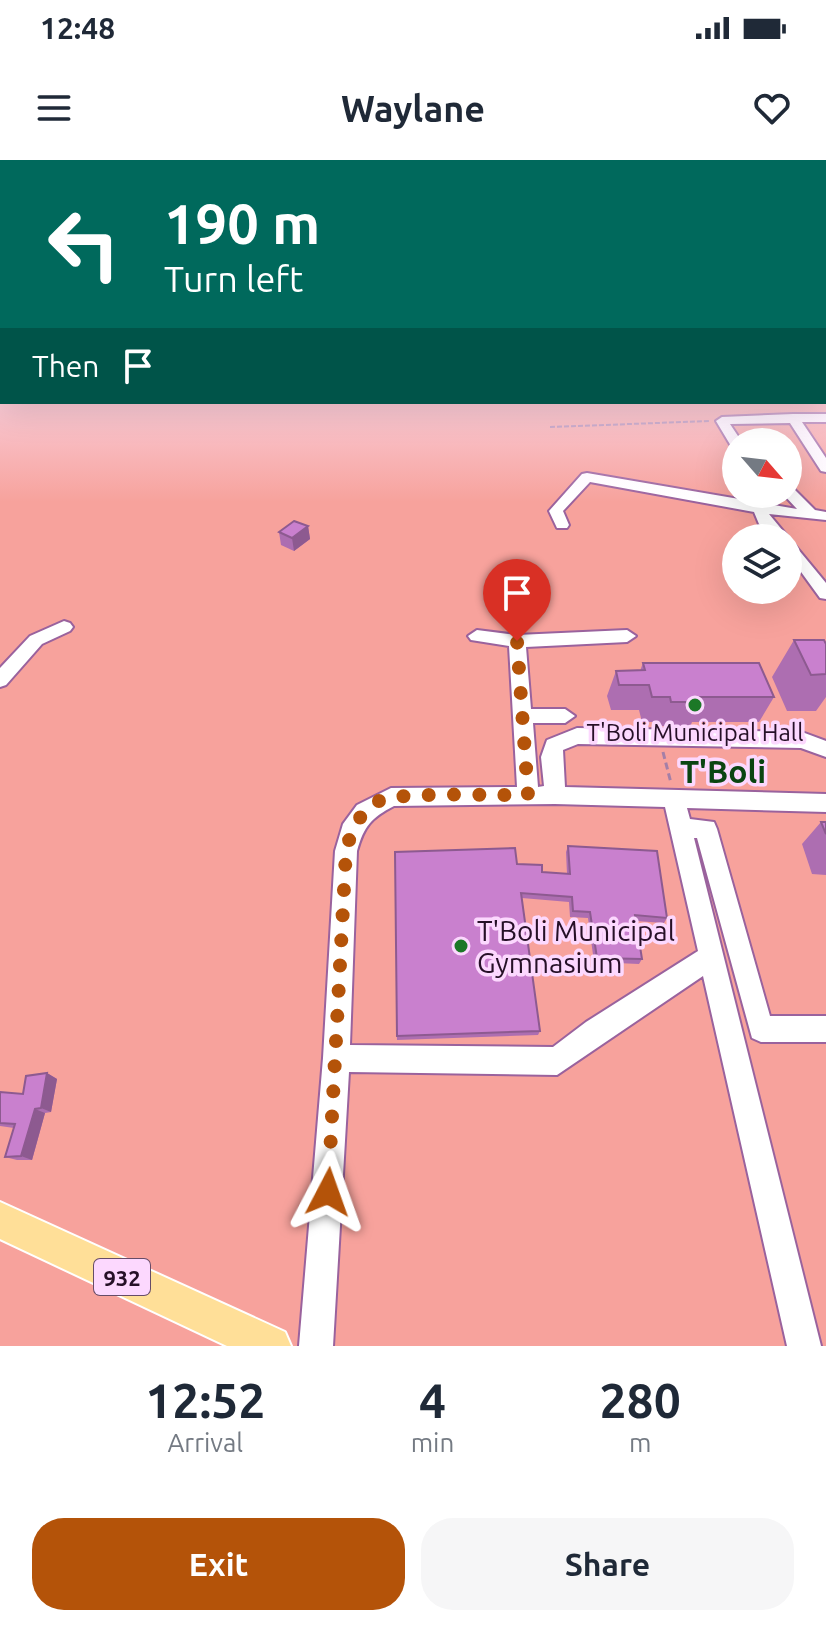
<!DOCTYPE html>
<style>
:root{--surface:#fff;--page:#f6f6f7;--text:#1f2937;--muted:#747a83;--accent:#b45309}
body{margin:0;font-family:Ubuntu,sans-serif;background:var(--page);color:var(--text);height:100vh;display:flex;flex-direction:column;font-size:30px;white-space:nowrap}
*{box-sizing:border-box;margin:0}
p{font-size:26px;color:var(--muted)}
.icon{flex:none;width:44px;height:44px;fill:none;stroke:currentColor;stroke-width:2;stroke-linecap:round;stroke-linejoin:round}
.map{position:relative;height:1186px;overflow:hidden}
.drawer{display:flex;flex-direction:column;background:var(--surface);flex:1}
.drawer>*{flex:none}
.hud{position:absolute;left:0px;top:0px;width:826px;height:244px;box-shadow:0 8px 32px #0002;background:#00695c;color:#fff;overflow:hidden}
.needle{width:52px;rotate:118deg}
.controls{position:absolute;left:722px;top:268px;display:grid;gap:16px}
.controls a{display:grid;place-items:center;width:80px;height:80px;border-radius:50%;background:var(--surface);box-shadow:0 8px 32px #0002;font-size:40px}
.pin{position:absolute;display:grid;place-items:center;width:68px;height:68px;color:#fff;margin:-82px -34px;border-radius:50% 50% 50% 0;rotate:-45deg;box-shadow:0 0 8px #0007}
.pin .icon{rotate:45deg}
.me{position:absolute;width:88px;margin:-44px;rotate:4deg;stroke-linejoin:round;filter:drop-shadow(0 0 6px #0008)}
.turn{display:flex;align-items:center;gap:28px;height:168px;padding:0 32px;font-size:36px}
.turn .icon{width:104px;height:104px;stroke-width:2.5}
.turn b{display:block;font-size:56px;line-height:68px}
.then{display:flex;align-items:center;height:76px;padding:0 32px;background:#0003;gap:16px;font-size:30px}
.eta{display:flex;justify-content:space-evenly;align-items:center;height:136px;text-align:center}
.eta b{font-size:48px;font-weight:700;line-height:56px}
.cta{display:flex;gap:16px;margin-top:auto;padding:16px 32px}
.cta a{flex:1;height:92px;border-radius:32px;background:var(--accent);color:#fff;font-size:32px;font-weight:700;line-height:92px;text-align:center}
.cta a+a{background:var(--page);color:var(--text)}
.status{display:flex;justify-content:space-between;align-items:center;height:56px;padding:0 40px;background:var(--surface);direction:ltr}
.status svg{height:22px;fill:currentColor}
header{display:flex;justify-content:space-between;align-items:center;height:104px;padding:0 32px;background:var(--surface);font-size:36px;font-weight:700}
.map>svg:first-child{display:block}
.green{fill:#f7a29c;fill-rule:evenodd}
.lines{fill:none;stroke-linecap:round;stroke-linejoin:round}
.minor-casing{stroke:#9a629d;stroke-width:4}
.major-casing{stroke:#fff;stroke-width:4}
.path-far1{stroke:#a47fa7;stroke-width:2;stroke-dasharray:5 2;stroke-linecap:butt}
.path{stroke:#a47fa7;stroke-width:3;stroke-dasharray:7 4;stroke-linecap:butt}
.minor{fill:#fff;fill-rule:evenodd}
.major{fill:#ffdf98;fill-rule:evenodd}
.wall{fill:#ad6eb1}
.shaded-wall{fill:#8d5a90}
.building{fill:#c980ce;stroke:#8d5a90;stroke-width:2}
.route{stroke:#b45309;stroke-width:14;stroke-dasharray:0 25.2}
.poi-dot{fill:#1c7827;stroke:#fcd8fe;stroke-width:3}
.labels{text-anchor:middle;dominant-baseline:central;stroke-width:7;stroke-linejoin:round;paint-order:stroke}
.shield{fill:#fcd8fe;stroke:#664c68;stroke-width:2}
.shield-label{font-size:22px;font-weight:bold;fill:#261027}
.poi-label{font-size:24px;fill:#261027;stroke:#fcd8fe}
.near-poi-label{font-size:28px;fill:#261027;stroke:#fcd8fe;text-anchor:start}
.district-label{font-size:32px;font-weight:bold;fill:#0a4511;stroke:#fcd8fe}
</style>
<div class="status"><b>12:48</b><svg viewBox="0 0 49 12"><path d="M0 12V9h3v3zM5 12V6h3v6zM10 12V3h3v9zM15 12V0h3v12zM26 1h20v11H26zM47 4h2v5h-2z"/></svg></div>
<header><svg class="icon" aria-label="menu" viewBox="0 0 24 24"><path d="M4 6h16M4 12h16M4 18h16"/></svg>Waylane<svg class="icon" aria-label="heart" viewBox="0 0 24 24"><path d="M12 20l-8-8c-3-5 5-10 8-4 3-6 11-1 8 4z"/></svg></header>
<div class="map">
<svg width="826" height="1186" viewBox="0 0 826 1186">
<rect width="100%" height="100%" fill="#f6c6f9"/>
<path class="green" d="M 0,176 L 2,242 L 824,242 L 826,176 L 826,1186 L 0,1186 ZM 736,282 L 788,282 L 788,334 L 736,334 ZM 736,378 L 788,378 L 788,430 L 736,430 Z"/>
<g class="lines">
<defs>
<path id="minor" d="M 0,181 L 2,181 L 2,187 L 0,187 Z
M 793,254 L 826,254 L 826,262 L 802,262 L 826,298 L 826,312 L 821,311 L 790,263 L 730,264 L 742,282 L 736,282 L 736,287 L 731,286 L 716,261 L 722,257 Z
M 587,313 L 797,349 L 783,334 L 788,334 L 788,327 L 793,328 L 815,350 L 826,352 L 826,360 L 769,354 L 826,423 L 826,439 L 820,438 L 788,394 L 788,378 L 773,378 L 759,364 L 754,352 L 590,322 L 563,351 L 569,365 L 567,368 L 557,368 L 549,351 L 582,314 Z
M 64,461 L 70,463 L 73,467 L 70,471 L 42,484 L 6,525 L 0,527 L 0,508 L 30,476 Z
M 477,470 L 517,475 L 627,470 L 636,476 L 627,482 L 526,487 L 531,549 L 565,549 L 575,556 L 565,563 L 533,563 L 538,627 L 544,626 L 541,597 L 547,580 L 577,568 L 802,572 L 826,581 L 826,597 L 801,588 L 578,584 L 563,590 L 565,627 L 826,634 L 826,652 L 687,648 L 690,659 L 714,662 L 717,669 L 770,856 L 826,856 L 826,882 L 761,882 L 752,878 L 697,678 L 694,678 L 821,1186 L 787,1186 L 703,816 L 557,915 L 349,912 L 333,1186 L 299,1186 L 323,898 L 335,691 L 343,664 L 357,645 L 391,628 L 517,627 L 509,486 L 471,480 L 468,476 ZM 555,644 L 665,647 L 698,791 L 586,862 L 553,887 L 350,885 L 357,691 C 364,666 371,658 394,646 Z"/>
<path id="major" d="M 0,1042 L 285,1172 L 291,1186 L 227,1186 L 0,1079 Z"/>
</defs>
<use href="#minor" class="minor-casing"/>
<use href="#major" class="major-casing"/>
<path class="path-far1" d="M 550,267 L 710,261"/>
<path class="path" d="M 663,592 L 671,623"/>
<use href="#minor" class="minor"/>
<use href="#major" class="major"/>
</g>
<path class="wall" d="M 308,366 L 310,379 L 294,391 L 281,385 L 279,372 Z
M 794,480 L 826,484 L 826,537 L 816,551 L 787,551 L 772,517 Z
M 643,503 L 774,537 L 759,562 L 692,562 L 690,567 L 660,566 L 659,562 L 642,562 L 639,550 L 611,550 L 607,536 L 616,511 L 640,511 Z
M 821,662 L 826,662 L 826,715 L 812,714 L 802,684 Z
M 568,686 L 667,758 L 664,763 L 636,761 L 642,799 L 639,804 L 594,802 L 588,758 L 570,757 L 569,742 L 522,738 L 540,871 L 538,875 L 397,880 L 395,692 L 517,704 L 542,712 L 567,714 L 566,692 Z
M 47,913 L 57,919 L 51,952 L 45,953 L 32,1000 L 17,1000 L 5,997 L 14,968 L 0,966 L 0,932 L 23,934 Z"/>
<path class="shaded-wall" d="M 308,366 L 310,379 L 294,391 L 292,378 Z
M 47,913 L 57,919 L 51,952 L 41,948 Z
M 35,949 L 45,953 L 32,1000 L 21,996 Z"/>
<path class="building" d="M 294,361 L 308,366 L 292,378 L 279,372 Z
M 794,480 L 824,480 L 826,484 L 826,514 L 811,515 Z
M 643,503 L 759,503 L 774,537 L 700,537 L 702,542 L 671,542 L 670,537 L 652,537 L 649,525 L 619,525 L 616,511 L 645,510 Z
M 821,662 L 826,662 L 826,674 Z
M 568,686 L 657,691 L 667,758 L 635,755 L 642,799 L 597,798 L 590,752 L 573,751 L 572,737 L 521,733 L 540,871 L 397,876 L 395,692 L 515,688 L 517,704 L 542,705 L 542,712 L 570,714 Z
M 47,913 L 41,948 L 35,949 L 21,996 L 5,997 L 15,964 L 0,963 L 0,932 L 23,934 L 26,916 Z"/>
<linearGradient id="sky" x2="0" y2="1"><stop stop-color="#7fc1c0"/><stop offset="0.51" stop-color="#fbe5fc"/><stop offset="1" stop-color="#fbe5fc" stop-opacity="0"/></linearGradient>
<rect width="826" height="342" fill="url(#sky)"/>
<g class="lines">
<path class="route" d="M 328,1032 L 346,691 C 351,671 359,652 379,641 C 398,631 500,636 528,635 L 517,481"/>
</g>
<g class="poi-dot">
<circle cx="695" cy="545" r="8"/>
<circle cx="461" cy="786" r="8"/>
</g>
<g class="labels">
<rect class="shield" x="94" y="1099" width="56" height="36" rx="6"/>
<g class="shield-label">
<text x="122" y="1117">932</text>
</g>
<g class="poi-label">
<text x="695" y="572">T'Boli Municipal Hall</text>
</g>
<g class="near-poi-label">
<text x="477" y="770">T'Boli Municipal<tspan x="477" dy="32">Gymnasium</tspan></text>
</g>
<g class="district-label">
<text x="723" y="611">T'Boli</text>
</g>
</g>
</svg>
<div class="controls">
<a><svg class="needle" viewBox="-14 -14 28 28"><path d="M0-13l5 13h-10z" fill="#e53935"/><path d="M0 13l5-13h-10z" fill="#747a83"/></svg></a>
<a><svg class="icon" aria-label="layers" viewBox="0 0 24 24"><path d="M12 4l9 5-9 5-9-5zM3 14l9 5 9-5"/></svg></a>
</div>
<div class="pin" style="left:517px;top:481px;background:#d93025"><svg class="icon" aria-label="arrive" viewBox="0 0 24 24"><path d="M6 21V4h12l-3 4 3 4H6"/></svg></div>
<svg class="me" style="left:328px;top:1032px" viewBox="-20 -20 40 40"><path d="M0-17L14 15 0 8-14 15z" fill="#b45309" stroke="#fff" stroke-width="4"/></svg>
<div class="hud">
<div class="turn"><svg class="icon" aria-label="left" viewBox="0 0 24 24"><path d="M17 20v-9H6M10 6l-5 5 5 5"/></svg><div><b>190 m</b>Turn left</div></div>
<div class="then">Then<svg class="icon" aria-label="arrive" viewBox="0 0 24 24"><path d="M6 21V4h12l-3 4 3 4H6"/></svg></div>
</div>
</div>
<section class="drawer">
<div class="eta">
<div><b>12:52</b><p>Arrival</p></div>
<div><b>4</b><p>min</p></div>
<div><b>280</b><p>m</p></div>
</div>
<div class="cta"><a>Exit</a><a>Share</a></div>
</section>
